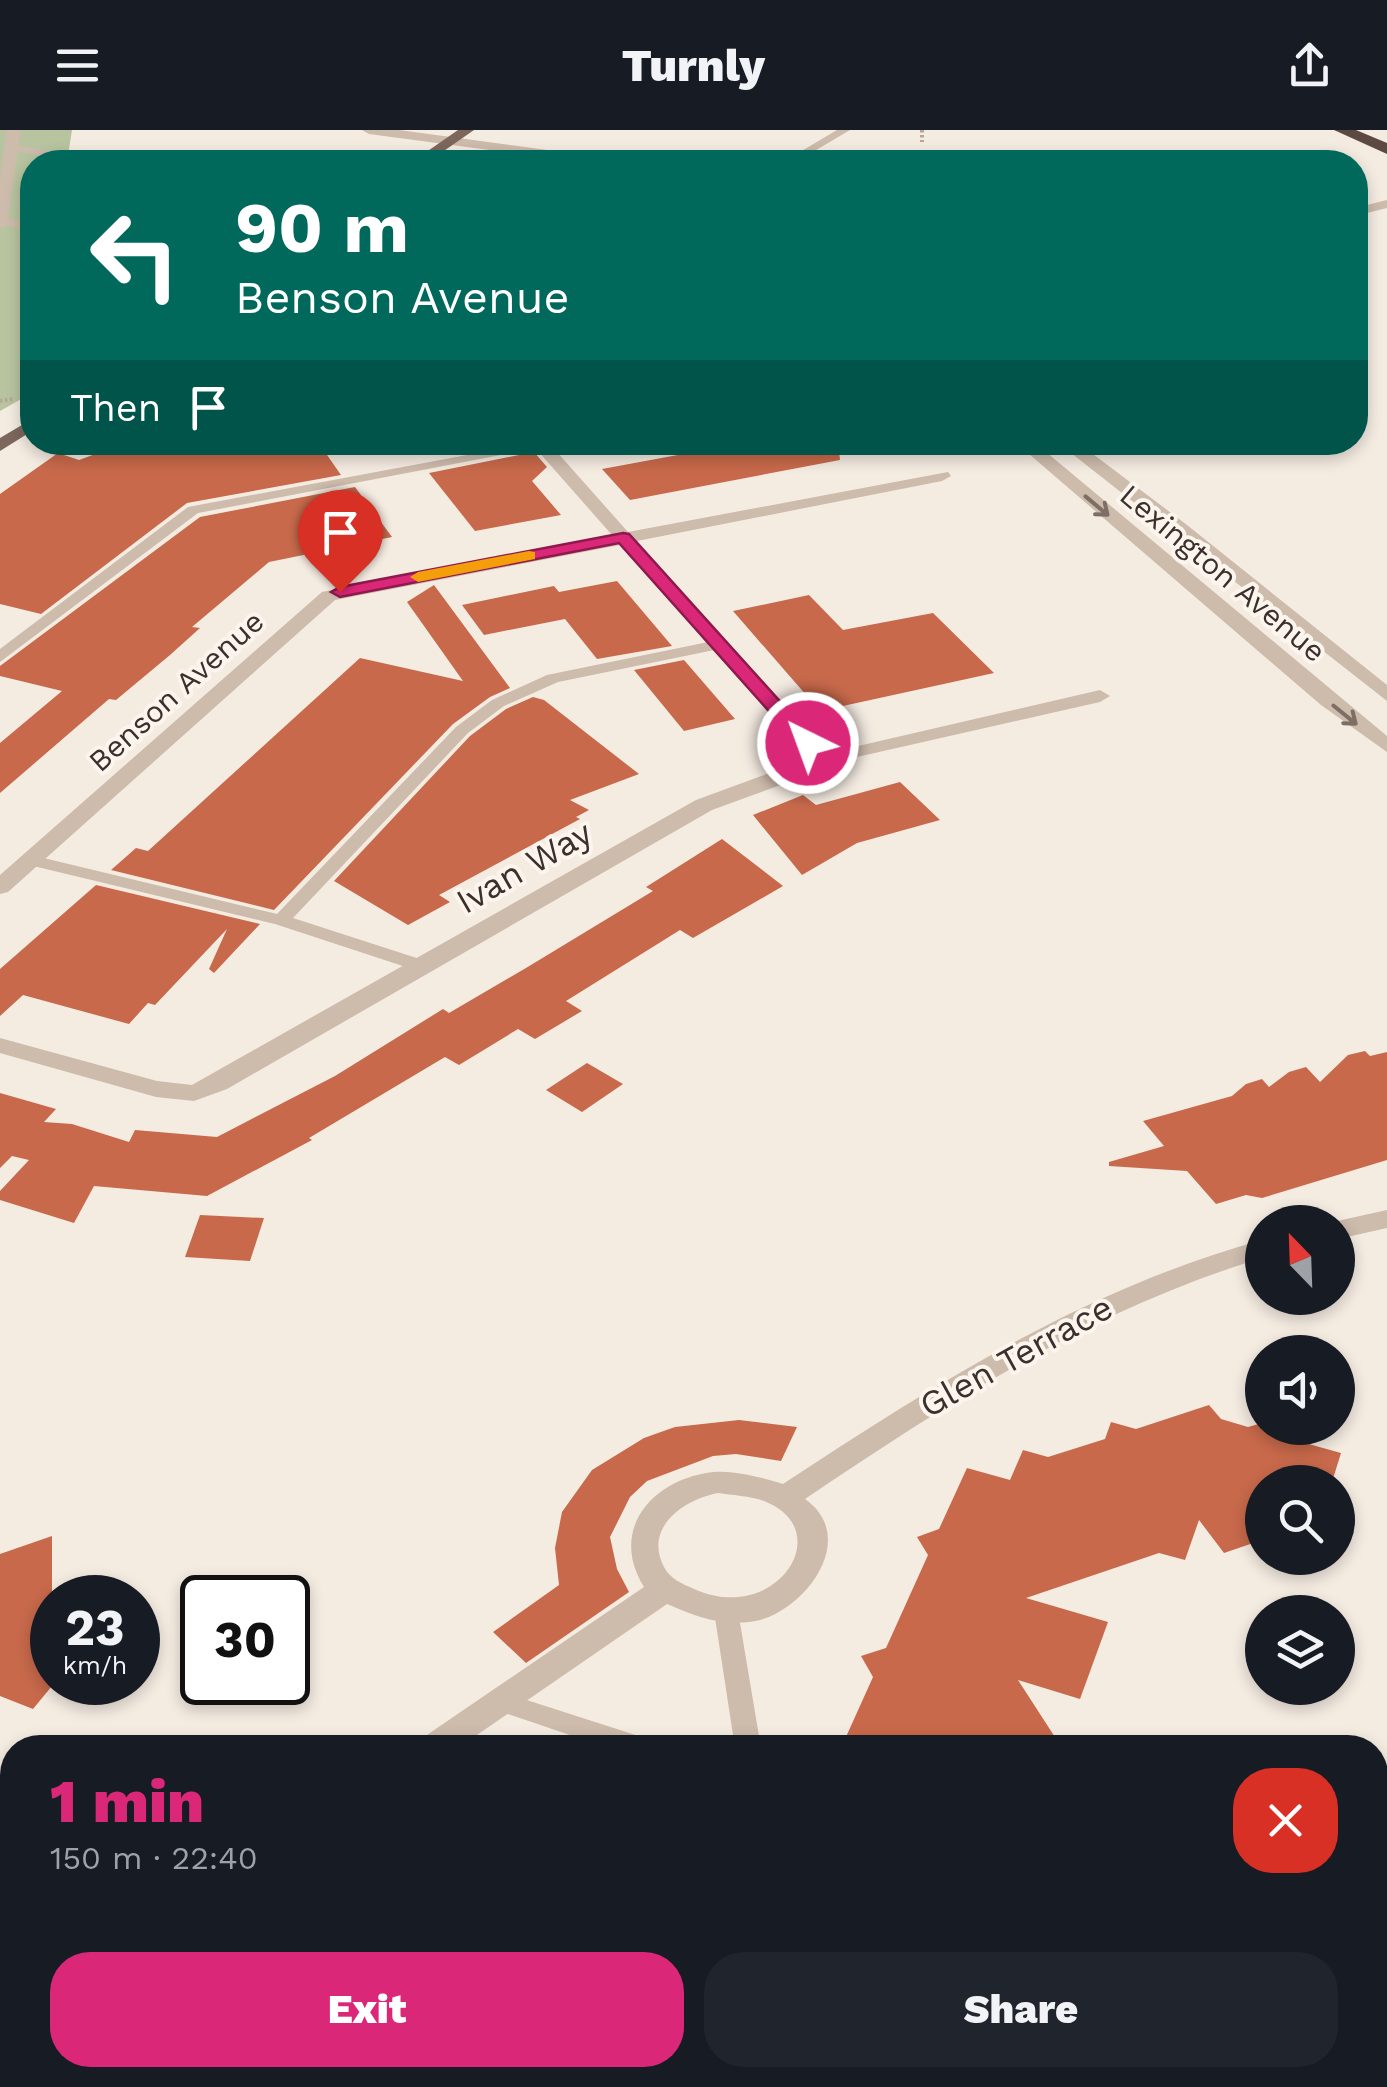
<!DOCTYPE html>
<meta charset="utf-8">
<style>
:root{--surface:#171b24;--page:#20242c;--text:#f1f3f6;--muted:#9ea1a6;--accent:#db2777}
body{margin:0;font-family:"Work Sans",sans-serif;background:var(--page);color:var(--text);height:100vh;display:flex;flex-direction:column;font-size:38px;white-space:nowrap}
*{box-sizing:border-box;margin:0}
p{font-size:32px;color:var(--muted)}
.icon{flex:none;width:55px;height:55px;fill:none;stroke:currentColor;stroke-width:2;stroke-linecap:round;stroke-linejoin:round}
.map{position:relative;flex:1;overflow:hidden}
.panel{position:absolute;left:0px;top:1605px;width:1388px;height:352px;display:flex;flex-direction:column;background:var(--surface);border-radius:40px 40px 0 0;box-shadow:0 5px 15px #0003}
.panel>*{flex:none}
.banner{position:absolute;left:20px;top:20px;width:1348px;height:305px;border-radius:40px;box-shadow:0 5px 15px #0003;background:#00695c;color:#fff;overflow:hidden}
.needle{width:65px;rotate:337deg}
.controls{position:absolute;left:1245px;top:1075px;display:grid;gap:20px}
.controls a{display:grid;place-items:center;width:110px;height:110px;border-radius:50%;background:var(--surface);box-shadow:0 5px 15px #0003;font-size:50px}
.speed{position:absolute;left:30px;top:1445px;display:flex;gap:20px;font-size:50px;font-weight:700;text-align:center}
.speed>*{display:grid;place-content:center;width:130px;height:130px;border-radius:50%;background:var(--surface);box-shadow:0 5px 15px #0003;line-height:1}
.speed small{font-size:25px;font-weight:400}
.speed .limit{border:5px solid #111;border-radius:15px;background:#fff;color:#111}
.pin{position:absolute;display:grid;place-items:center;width:85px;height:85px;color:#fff;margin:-102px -42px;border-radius:50% 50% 50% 0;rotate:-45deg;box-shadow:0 0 10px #0007}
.pin .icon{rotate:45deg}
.me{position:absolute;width:110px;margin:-55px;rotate:318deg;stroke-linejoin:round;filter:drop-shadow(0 0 8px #0008)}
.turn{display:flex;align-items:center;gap:35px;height:210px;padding:0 50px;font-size:45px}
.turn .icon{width:130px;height:130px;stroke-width:2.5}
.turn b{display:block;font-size:70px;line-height:85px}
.then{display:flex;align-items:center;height:95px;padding:0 50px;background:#0003;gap:20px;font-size:38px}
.round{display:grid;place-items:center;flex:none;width:105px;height:105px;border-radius:40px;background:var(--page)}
.head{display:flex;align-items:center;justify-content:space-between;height:170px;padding:0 50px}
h1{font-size:60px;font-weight:800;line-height:75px;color:var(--accent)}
.primary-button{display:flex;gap:20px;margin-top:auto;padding:20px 50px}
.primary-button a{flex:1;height:115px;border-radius:40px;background:var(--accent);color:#fff;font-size:40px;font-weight:800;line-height:115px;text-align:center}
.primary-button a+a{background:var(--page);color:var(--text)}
header{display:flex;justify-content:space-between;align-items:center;height:130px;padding:0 50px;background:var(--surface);font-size:45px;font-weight:800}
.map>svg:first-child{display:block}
.green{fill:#b8c4a0}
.building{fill:#c8694b}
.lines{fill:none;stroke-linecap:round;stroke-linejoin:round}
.path{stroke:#b9a596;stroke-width:4;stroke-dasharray:2.5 2.5;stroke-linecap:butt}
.service{fill:#cdbbac;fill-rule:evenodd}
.minor{fill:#cdbbac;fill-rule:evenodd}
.tertiary{fill:#cdbbac;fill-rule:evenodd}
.primary{fill:#7d675c;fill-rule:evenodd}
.motorway{fill:#5c4a42;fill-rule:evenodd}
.oneway{stroke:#7d6f65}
.route{fill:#db2777;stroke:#8e194d;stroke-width:2.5}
.slow{fill:#f59e0b}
.labels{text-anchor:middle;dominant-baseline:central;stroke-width:8;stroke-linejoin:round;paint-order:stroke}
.far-street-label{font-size:30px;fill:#3b302b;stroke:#fbf5ee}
.street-label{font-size:35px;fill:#3b302b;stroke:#fbf5ee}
</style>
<header><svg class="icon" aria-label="menu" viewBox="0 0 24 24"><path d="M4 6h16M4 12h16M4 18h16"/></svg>Turnly<svg class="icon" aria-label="share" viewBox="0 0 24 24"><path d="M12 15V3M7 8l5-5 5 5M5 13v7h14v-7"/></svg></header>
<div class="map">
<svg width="1387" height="1957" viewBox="0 0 1387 1957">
<rect width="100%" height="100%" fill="#f4ebe1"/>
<path class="green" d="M 0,0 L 72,0 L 67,32 L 32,32 L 32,263 L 0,281 Z"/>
<path class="building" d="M 128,312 L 318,312 L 341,345 L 187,373 L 41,484 L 0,474 L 0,364 L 58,323 L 79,330 Z
M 748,312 L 838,312 L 840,330 L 630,370 L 602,339 Z
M 534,322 L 547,337 L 532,351 L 561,385 L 475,401 L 429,343 Z
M 355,357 L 392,407 L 269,432 L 192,497 L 200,498 L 170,525 L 116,570 L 109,569 L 0,663 L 0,613 L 62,561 L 0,546 L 0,536 L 200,387 Z
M 617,451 L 672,516 L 597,529 L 565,489 L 484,505 L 462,475 L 554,456 L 559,462 Z
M 434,455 L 510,558 L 490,567 L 453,594 L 274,780 L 111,740 L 136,718 L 148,721 L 360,528 L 463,551 L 407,472 Z
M 809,465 L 843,500 L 933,483 L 994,543 L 820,581 L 733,481 Z
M 684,530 L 735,589 L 684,601 L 634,540 Z
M 533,567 L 544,570 L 639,644 L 570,670 L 589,680 L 576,687 L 580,689 L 439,765 L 450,772 L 408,795 L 334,751 L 470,606 L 506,579 Z
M 900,652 L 940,690 L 857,713 L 802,745 L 753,685 L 803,665 L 816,675 Z
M 722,709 L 783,756 L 693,808 L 680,800 L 566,871 L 582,881 L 535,909 L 518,899 L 459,935 L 445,927 L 309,1008 L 312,1010 L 207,1066 L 94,1056 L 74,1093 L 0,1070 L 0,1061 L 29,1030 L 12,1026 L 0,1038 L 0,963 L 56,979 L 44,992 L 72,994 L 129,1012 L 135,1000 L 217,1007 L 335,946 L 443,879 L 449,883 L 526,838 L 653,761 L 646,757 Z
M 96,755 L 260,794 L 214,843 L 209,839 L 227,799 L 155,875 L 148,873 L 129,894 L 23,865 L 0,886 L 0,839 Z
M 1365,921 L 1370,926 L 1387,922 L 1387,1030 L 1262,1068 L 1246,1065 L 1216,1074 L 1187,1041 L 1109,1036 L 1109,1032 L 1164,1016 L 1143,991 L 1232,966 L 1246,954 L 1262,949 L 1269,957 L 1289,942 L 1306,937 L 1320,952 L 1348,925 Z
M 587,933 L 623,954 L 582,982 L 546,960 Z
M 200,1085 L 264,1088 L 250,1131 L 185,1127 Z
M 1209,1275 L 1221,1289 L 1248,1297 L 1262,1293 L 1262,1298 L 1273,1298 L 1280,1306 L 1341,1323 L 1332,1352 L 1262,1352 L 1262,1410 L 1224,1423 L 1199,1390 L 1185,1430 L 1159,1423 L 1026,1468 L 1108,1492 L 1080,1569 L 1018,1550 L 1062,1618 L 841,1618 L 873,1547 L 861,1526 L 886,1518 L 928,1425 L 917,1407 L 939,1399 L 967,1338 L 1010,1350 L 1023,1320 L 1048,1327 L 1105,1309 L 1111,1292 L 1136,1299 Z
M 739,1290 L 797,1297 L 781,1331 L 736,1324 L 713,1326 L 647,1351 L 630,1367 L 610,1407 L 617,1439 L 629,1462 L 526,1533 L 493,1502 L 559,1455 L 555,1418 L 562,1382 L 592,1340 L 644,1308 L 675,1297 Z
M 52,1406 L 52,1556 L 33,1579 L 0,1566 L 0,1424 Z"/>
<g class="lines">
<path class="path" d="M 922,0 L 922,12
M 0,271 L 13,269
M 984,312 L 996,323"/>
<path class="service" d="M 837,0 L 850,0 L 796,32 L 783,32 Z
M 12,15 L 105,29 L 111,32 L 86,32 L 8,20 L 7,18 Z
M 1,87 L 32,94 L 32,100 L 0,94 Z
M 537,312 L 569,312 L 198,383 L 0,532 L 0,519 L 188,377 Z
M 718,510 L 724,512 L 724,518 L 558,552 L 504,576 L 468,603 L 293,788 L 429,832 L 431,836 L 429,840 L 415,840 L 275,794 L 25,734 L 22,730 L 31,725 L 277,784 L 456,597 L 492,570 L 547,545 Z
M 726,1471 L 735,1474 L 738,1481 L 761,1618 L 735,1618 L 714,1481 L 717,1474 Z
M 502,1562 L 651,1610 L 655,1618 L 608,1618 L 493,1579 L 489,1572 L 493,1565 Z
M 959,1945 L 1004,1945 L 1009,1948 L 1014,1957 L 969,1957 L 964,1954 Z"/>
<path class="minor" d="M 7,0 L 21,0 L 7,95 L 0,99 L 0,47 Z
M 1387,70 L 1387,78 L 1355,86 L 1355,78 Z
M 530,312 L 548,312 L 628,402 L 948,342 L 951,346 L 942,351 L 637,411 L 828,623 L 1100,560 L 1110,566 L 1100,572 L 857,627 L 712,680 L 227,959 L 194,971 L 156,967 L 0,923 L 0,908 L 157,951 L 192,955 L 696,670 L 810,628 L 620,415 L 335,470 L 8,762 L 0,764 L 0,745 L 322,462 L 612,405 Z
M 1387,1080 L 1387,1098 L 1338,1109 L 1338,1092 L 1333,1092 Z
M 1262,1110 L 1262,1128 C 1094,1179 950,1271 805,1369 C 862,1409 801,1487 749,1492 C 717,1495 695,1486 667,1474 L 458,1618 L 416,1618 L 421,1609 L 644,1457 C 608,1399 653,1349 713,1342 C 734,1340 764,1348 783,1354 C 935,1254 1085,1159 1262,1110 ZM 718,1363 C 732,1365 750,1366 764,1371 C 839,1400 776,1496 694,1459 C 683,1454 670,1449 664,1437 C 643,1397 685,1369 718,1363 Z
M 0,1698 L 12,1698 L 12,1726 L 0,1726 Z"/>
<path class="tertiary" d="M 362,0 L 399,0 L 607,28 L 614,32 L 580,32 L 369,4 Z
M 1015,312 L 1034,312 L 1387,606 L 1387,622 L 1321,575 Z
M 1057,312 L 1077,312 L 1187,395 L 1387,555 L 1387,571 Z"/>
<path class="primary" d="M 458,0 L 474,0 L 428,32 L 412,32 Z
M 32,289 L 32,301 L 0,321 L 0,308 Z"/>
<path class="motorway" d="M 1334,0 L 1356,0 L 1387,13 L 1387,24 Z"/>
</g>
<defs><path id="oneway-shaft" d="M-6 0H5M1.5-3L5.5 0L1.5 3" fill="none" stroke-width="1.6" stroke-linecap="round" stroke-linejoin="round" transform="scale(2.5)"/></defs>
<g class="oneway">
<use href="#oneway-shaft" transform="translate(1097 376) rotate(40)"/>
<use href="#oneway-shaft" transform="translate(1345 585) rotate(39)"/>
</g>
<path class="route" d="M 623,403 L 629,404 L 814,609 L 814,617 L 801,617 L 619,413 L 340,467 L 331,462 L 340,457 Z"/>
<path class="slow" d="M 529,421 L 535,422 L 535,429 L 418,452 L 410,447 L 418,442 Z"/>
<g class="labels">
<g class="far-street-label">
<text transform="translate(1223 443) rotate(40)">Lexington Avenue</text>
<text transform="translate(176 561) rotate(-42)">Benson Avenue</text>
</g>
<g class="street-label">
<text transform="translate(524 737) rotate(-30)">Ivan Way</text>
<text transform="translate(1016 1226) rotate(-29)">Glen Terrace</text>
</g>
</g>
</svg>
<div class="controls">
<a><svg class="needle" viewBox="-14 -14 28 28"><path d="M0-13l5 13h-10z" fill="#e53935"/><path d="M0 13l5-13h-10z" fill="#9ea1a6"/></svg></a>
<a><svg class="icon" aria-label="sound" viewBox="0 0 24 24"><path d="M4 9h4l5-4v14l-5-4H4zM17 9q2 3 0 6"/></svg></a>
<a><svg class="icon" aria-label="search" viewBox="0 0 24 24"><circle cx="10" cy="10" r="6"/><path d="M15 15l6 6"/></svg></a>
<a><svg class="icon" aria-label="layers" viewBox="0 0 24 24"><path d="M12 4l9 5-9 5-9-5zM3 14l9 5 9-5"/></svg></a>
</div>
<div class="speed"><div>23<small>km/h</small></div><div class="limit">30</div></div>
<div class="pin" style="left:340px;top:462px;background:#d93025"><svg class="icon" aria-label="arrive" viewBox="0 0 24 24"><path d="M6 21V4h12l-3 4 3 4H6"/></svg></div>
<svg class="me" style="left:808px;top:613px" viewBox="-20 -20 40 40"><circle r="17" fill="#db2777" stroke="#fff" stroke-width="3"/><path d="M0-11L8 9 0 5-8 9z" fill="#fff"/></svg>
<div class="banner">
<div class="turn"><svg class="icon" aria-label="left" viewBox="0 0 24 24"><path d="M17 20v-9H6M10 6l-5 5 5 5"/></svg><div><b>90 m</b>Benson Avenue</div></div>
<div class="then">Then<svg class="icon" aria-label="arrive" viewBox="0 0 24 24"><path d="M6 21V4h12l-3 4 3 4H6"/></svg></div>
</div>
<section class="panel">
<div class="head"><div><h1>1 min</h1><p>150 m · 22:40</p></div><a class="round" style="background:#d93025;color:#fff"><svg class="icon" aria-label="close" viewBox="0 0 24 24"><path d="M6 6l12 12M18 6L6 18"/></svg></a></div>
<div class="primary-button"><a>Exit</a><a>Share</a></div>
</section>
</div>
